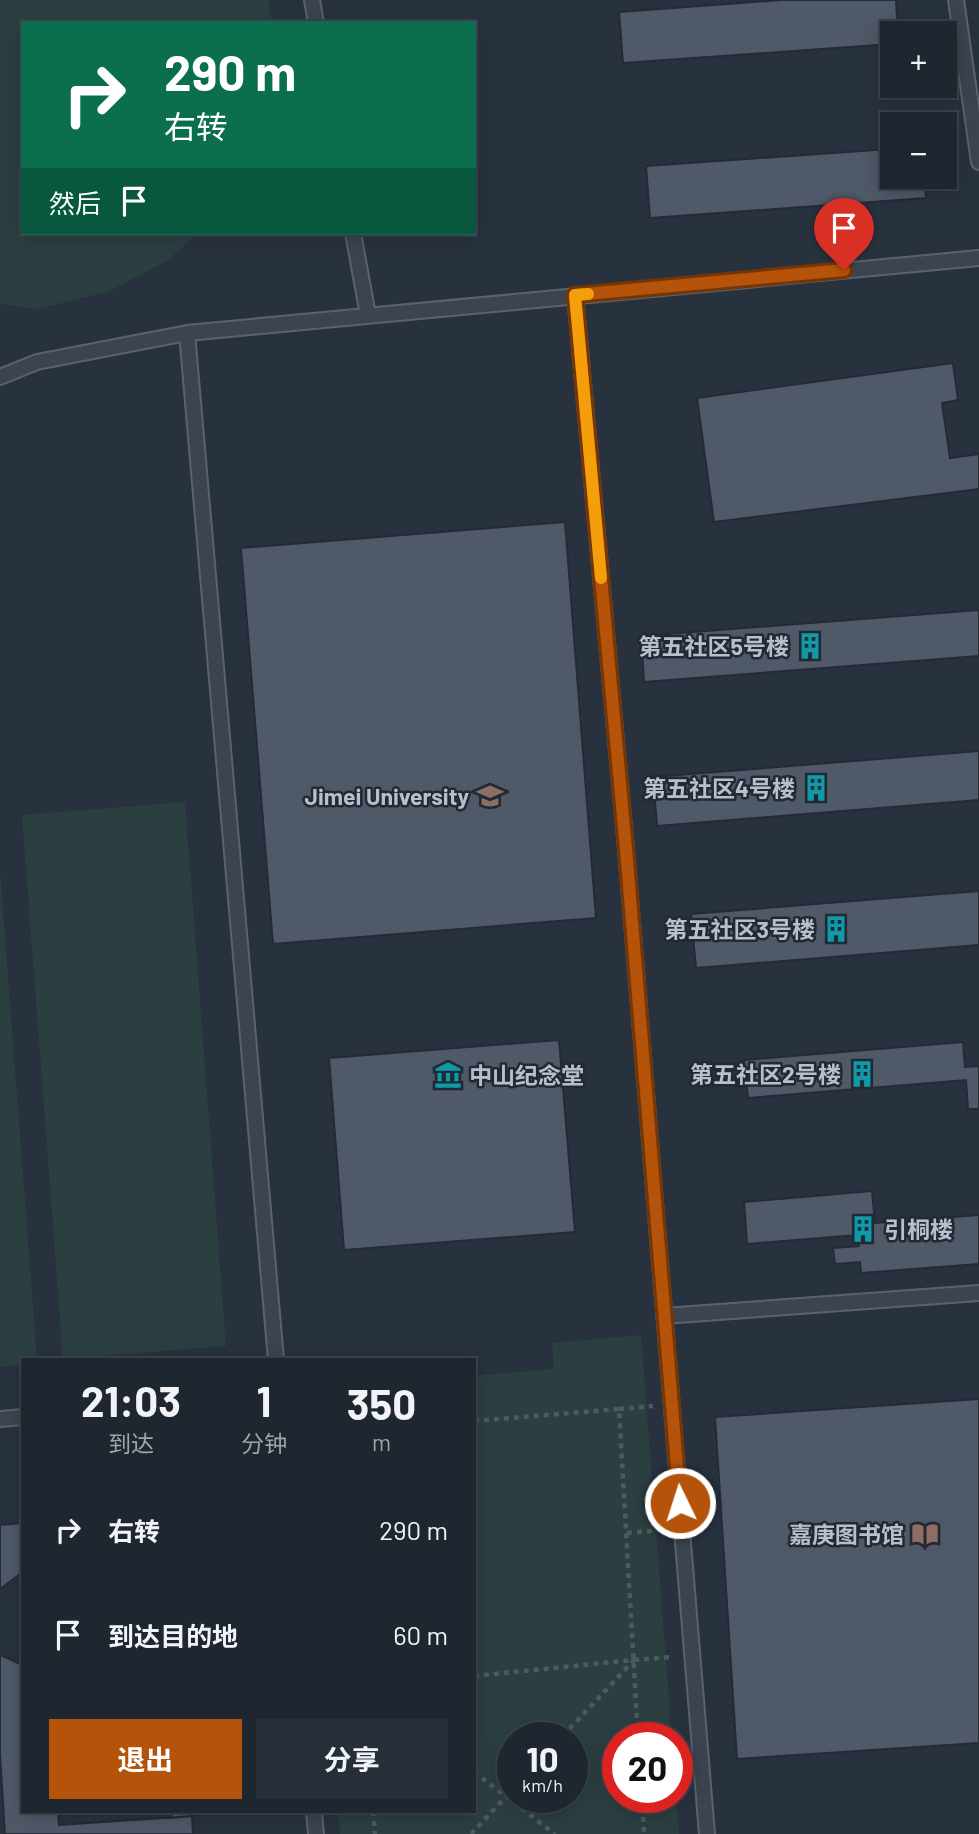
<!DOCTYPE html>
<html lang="zh">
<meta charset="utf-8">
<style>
:root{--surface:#1e262f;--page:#262e37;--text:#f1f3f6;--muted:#a1a5aa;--line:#3c434b;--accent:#b45309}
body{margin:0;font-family:Barlow,"Noto Sans SC",sans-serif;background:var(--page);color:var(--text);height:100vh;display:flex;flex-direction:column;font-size:26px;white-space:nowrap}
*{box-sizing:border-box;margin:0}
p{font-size:23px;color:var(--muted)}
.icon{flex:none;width:38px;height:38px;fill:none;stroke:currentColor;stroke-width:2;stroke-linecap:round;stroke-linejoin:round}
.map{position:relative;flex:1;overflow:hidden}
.details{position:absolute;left:21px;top:1358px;width:455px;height:455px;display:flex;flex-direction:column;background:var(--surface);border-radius:0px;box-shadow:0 4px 18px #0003,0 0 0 2px var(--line)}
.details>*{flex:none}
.guide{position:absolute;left:21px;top:21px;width:455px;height:214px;border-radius:0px;box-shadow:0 4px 18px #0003,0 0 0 2px var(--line);background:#0b6e4f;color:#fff;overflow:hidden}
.buttons{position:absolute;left:880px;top:21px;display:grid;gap:14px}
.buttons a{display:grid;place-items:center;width:77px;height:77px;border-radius:0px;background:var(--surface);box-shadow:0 4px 18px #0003,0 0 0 2px var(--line);font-size:35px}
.speed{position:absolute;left:497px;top:1722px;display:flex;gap:14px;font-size:35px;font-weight:700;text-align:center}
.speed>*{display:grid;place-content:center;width:91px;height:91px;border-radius:50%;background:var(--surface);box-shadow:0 4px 18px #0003,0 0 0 2px var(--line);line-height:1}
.speed small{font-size:18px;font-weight:400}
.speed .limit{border:10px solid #d22;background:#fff;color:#111}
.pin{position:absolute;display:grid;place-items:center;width:60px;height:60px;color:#fff;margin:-72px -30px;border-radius:50% 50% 50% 0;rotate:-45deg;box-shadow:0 0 7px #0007}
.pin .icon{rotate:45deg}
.me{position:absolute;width:77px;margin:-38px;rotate:356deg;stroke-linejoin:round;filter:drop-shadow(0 0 5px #0008)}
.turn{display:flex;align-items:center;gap:24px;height:147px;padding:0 28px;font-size:32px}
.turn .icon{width:91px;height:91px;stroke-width:2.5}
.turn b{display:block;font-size:49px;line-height:60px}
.then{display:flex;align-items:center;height:66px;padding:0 28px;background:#0003;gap:14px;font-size:26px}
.eta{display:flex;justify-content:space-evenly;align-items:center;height:119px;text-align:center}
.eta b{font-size:42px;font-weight:700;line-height:49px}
.button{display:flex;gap:14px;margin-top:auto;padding:14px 28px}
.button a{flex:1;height:80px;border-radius:0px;background:var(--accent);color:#fff;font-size:28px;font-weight:700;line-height:80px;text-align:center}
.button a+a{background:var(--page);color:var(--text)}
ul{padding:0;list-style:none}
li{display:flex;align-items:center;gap:21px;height:105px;padding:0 28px}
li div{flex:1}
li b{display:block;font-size:26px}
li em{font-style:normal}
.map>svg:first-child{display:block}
.green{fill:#2b3f41;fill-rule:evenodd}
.building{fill:#4f5968;stroke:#232b37;stroke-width:2}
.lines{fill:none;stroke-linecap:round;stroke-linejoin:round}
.service-casing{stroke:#5a626d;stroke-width:18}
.path{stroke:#4b5c5f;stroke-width:4.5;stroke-dasharray:5 5;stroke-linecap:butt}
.service{stroke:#3c444f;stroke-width:14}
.route-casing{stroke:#753606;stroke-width:18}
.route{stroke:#b45309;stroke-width:12}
.slow{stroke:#f59e0b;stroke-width:12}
.labels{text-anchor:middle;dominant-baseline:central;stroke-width:5;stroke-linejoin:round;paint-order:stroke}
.poi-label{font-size:23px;font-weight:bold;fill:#b9bfca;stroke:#212935;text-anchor:end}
</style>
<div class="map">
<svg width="979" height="1834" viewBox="0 0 979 1834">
<rect width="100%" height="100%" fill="#28323f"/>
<path class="green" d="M 0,0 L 268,0 L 272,23 L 23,23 L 23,233 L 198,233 L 168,260 L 110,291 L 38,309 L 0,304 Z
M 185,802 L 226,1346 L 63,1359 L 22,815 Z
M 0,871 L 37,1360 L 23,1360 L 23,1365 L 0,1367 Z
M 641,1335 L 672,1738 L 618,1738 L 618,1797 L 676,1797 L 679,1834 L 340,1834 L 338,1811 L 474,1811 L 474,1376 L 554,1369 L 552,1343 ZM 513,1738 L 572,1738 L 572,1797 L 513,1797 Z"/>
<path class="building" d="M 782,0 L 896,0 L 898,33 L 892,33 L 892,44 L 623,63 L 619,12 Z
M 889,134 L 892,134 L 892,177 L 924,177 L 926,198 L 650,218 L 646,166 L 889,149 Z
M 953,363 L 958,400 L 942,403 L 950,458 L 979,454 L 979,489 L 714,522 L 697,398 Z
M 565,522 L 596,918 L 273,944 L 241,548 Z
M 979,610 L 979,656 L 644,682 L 641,636 Z
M 979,751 L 979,800 L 657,826 L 653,777 Z
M 979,891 L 979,945 L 696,968 L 691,914 Z
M 559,1040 L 575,1232 L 344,1250 L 329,1058 Z
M 963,1042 L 965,1067 L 979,1066 L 979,1109 L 968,1109 L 966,1080 L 748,1098 L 744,1060 Z
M 872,1191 L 875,1223 L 979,1215 L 979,1264 L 861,1273 L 860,1262 L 835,1264 L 833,1248 L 859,1246 L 857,1235 L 747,1244 L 744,1202 Z
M 979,1399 L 979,1743 L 737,1759 L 715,1417 Z
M 23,1523 L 23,1572 L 0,1589 L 0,1525 Z
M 0,1655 L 23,1665 L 23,1811 L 58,1811 L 59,1825 L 192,1816 L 193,1834 L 5,1834 L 0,1754 Z
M 171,1811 L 192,1811 L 192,1816 L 172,1818 Z"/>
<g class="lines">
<defs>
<path id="service" d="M 312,0 L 316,23
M 956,0 L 979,162
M 353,233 L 368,315
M 575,295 L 626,849 L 707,1834
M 187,333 L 276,1360
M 0,377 L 37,362 L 187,333 L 979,258
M 664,1316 L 979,1293
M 0,1419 L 23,1417
M 314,1811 L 316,1834"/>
</defs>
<use href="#service" class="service-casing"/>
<path class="path" d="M 619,1409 L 653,1406
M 474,1421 L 619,1409 L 638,1738
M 627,1533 L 661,1530
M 634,1660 L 671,1657
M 474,1676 L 634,1660 L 561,1738
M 474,1772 L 555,1834
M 642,1797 L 644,1834
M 373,1811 L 375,1834
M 471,1834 L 513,1789"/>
<use href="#service" class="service"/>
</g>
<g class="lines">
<defs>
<path id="route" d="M 680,1503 L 626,849 L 575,295 L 844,270"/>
</defs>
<use href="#route" class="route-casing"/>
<use href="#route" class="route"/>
<path class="slow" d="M 588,294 L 575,295 L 601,578"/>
</g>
<defs>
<symbol id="building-bare" viewBox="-9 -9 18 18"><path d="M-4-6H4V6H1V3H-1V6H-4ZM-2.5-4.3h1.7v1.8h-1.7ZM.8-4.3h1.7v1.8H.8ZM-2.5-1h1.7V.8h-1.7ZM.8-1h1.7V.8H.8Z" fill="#0f9aa8" stroke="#212935" stroke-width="2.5" paint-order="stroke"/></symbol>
<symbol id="university-bare" viewBox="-9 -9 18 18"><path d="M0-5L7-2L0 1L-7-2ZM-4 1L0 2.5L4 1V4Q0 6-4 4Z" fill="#8d6e63" stroke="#212935" stroke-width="2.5" paint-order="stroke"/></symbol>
<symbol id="museum-bare" viewBox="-9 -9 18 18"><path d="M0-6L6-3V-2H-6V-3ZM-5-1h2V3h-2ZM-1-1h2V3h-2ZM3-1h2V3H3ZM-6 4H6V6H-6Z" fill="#0f9aa8" stroke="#212935" stroke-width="2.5" paint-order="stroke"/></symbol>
<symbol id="library-bare" viewBox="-9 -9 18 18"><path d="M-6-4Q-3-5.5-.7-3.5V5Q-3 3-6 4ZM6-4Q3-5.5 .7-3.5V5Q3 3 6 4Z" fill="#8d6e63" stroke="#212935" stroke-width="2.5" paint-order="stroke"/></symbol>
</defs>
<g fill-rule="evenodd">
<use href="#building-bare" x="791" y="627" width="38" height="38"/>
<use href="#building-bare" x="797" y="769" width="38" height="38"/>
<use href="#university-bare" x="471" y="777" width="38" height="38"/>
<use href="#building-bare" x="817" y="910" width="38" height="38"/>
<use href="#building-bare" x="843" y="1055" width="38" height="38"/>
<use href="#museum-bare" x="429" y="1056" width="38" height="38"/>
<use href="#building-bare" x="844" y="1210" width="38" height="38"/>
<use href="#library-bare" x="906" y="1515" width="38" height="38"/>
</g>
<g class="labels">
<g class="poi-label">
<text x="789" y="646">第五社区5号楼</text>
<text x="795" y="788">第五社区4号楼</text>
<text x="469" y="796">Jimei University</text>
<text x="815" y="929">第五社区3号楼</text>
<text x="841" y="1074">第五社区2号楼</text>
<text x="469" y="1075" text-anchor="start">中山纪念堂</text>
<text x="884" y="1229" text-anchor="start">引桐楼</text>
<text x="904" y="1534">嘉庚图书馆</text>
</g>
</g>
</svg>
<div class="buttons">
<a>+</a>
<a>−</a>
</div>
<div class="speed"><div>10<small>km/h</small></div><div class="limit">20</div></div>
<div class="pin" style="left:844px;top:270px;background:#d93025"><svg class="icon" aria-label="arrive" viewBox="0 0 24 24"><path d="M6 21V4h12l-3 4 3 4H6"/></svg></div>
<svg class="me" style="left:680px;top:1503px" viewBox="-20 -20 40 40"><circle r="17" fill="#b45309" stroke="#fff" stroke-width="3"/><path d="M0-11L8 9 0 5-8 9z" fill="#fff"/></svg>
<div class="guide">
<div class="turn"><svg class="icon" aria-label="right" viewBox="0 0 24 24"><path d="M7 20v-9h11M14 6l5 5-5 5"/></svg><div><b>290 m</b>右转</div></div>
<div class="then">然后<svg class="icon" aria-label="arrive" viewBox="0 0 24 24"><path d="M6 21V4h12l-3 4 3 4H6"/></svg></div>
</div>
<section class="details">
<div class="eta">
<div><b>21:03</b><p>到达</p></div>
<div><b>1</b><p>分钟</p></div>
<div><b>350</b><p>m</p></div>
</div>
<ul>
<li><svg class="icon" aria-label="right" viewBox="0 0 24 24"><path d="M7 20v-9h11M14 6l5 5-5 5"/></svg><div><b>右转</b></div><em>290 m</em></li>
<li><svg class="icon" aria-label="arrive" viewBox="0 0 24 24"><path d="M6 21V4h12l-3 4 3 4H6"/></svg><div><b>到达目的地</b></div><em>60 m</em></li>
</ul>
<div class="button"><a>退出</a><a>分享</a></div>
</section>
</div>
